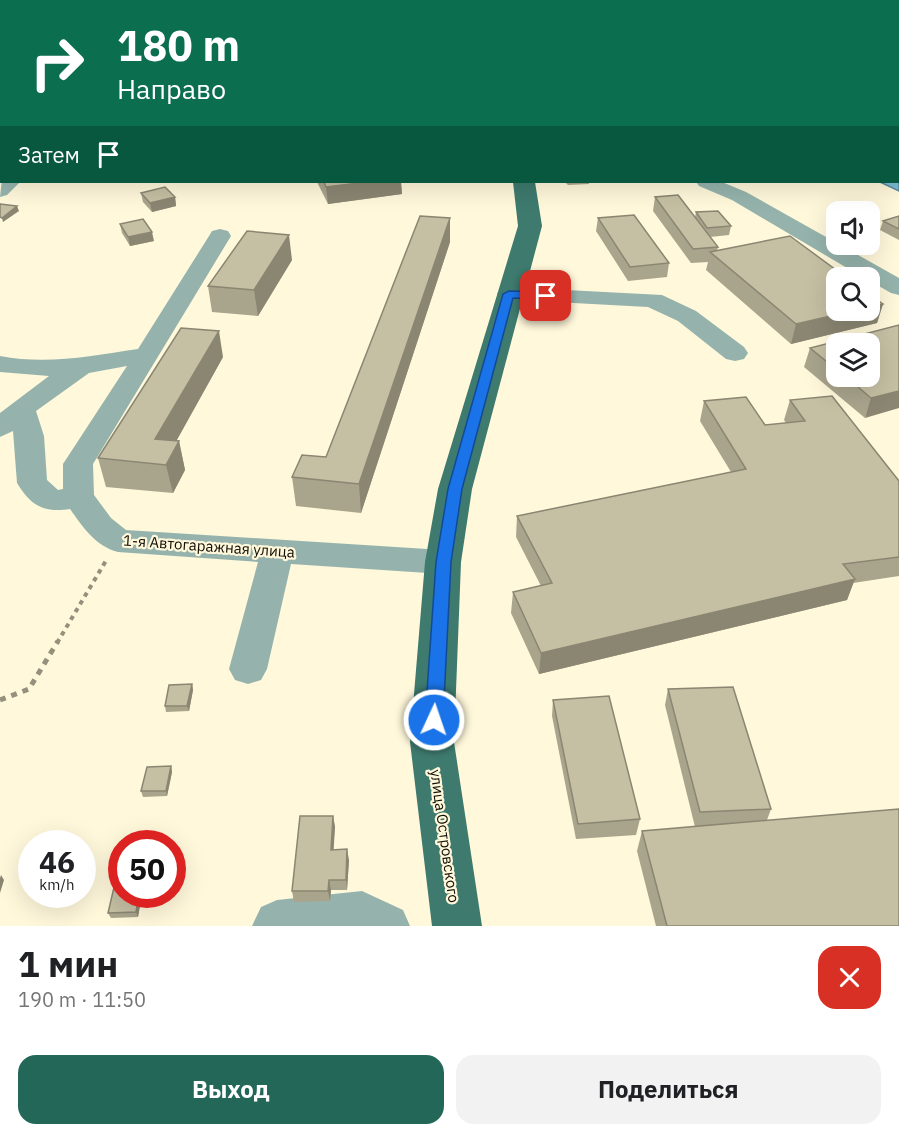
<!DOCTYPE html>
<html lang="ru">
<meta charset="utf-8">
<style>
:root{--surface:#fff;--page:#f2f2f2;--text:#202124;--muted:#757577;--accent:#226758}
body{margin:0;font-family:"IBM Plex Sans",sans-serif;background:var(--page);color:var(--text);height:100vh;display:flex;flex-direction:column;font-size:22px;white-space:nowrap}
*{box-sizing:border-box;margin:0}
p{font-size:20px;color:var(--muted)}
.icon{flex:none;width:33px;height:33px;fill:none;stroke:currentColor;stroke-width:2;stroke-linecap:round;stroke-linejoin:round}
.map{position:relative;height:926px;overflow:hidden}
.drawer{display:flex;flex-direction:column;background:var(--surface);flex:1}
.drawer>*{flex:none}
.top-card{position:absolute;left:0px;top:0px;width:900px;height:183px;box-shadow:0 6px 24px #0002;background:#0b6e4f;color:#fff;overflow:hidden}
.controls{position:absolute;left:826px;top:201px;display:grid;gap:12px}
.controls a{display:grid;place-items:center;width:54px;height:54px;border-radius:12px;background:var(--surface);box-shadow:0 6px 24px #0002;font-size:30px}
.speed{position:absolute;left:18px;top:830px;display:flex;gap:12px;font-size:30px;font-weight:700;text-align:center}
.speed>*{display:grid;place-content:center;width:78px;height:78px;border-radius:50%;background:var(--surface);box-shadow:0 6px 24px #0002;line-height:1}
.speed small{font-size:15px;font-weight:400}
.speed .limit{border:9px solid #d22;background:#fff;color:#111}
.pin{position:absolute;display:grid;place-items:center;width:51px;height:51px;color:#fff;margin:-26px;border-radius:12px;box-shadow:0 3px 9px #0006}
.me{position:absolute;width:66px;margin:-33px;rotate:3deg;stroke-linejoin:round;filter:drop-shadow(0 0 4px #0008)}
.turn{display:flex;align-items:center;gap:21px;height:126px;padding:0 18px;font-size:27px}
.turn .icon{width:78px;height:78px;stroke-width:2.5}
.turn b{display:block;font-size:42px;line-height:51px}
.then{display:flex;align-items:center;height:57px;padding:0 18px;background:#0003;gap:12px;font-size:22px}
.round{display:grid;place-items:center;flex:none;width:63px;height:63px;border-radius:18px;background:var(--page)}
.headline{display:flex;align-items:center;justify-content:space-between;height:102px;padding:0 18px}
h1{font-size:36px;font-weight:700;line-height:45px}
.cta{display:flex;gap:12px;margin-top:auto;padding:12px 18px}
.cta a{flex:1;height:69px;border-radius:18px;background:var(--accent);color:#fff;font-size:24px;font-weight:700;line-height:69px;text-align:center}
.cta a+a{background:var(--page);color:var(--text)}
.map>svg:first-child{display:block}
.water{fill:#79bad4;stroke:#598696;stroke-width:1.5}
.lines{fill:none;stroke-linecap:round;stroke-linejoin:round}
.path-far2{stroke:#95907c;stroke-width:2;stroke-dasharray:2 2;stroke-linecap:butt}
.path-far1{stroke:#95907c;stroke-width:4;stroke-dasharray:4.5 4.5;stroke-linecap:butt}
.path{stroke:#95907c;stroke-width:5;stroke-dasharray:6 6;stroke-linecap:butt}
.minor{fill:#95b3ac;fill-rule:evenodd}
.major{fill:#3e7a6e;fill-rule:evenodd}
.wall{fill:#a9a48c;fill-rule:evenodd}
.shaded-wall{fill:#8a8672}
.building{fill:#c5bfa3;stroke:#8a8672;stroke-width:1.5}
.route{fill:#1a73e8;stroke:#114b97;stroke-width:1.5}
.labels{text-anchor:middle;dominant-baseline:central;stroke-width:4.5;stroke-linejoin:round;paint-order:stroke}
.street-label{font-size:15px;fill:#0f0c04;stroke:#fff8db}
</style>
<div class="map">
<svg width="899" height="926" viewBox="0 0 899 926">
<rect width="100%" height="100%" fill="#fff8db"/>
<path class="water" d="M 550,0 L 899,0 L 899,191 L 880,182 L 898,182 L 898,2 Z"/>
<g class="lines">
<path class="path-far2" d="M 476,2 L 478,0"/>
<path class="path-far1" d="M 57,643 L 107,559"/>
<path class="path" d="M 0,700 L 29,689 L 58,641"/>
<path class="minor" d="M 33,0 L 50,0 L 32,2 Z
M 211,0 L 238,0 L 210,2 Z
M 291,0 L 307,0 L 290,2 Z
M 0,17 L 2,17 L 2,25 L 0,25 Z
M 0,97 L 2,97 L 2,107 L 0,107 Z
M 2,179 L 2,182 L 20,182 L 7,195 L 0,197 Z
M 696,182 L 722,182 L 746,192 L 899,278 L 899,295 L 891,293 L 870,281 L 870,278 L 864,278 L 732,200 L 699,186 Z
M 220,229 L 228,231 L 231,236 L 93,464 L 94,495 L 111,518 L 126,530 L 443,550 L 455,554 L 460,562 L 455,570 L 443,574 L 291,564 L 267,669 L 261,680 L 248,684 L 235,680 L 229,669 L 258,562 L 118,552 C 95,546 83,527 70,509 C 44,513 31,506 17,483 L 13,431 L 0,437 L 0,413 L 49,376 L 0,372 L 0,356 C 47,365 91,356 138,349 L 209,236 L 212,231 ZM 127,366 L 63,464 L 63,489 L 58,490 L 47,480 L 44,436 L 36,411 L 89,373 Z
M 509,287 L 662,295 L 696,311 L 744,347 L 748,353 L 744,359 L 735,361 L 726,359 L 678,321 L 648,307 L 500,299 L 497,294 L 500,289 Z
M 362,891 L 403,910 L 410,926 L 252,926 L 261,907 L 277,900 Z"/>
<path class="major" d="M 404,0 L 420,0 L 420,2 L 405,2 Z
M 513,182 L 535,182 L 542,226 L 472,489 L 461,562 L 454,742 L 482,926 L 432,926 L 410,742 L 425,562 L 438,489 L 518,226 Z"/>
</g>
<path class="wall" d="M 143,0 L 158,0 L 159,2 L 144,2 Z
M 317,182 L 401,182 L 402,194 L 328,204 Z
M 565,182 L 589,182 L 589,184 L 568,185 Z
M 141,193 L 175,197 L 176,206 L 152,212 L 143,202 Z
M 655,197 L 695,217 L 696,212 L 731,226 L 729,235 L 710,237 L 718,247 L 717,251 L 883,304 L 877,323 L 791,344 L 706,270 L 708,262 L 691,263 L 653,211 Z
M 899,216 L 899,240 L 880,230 L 883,221 Z
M 598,218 L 669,263 L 667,277 L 628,281 L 596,231 Z
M 120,224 L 154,241 L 130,246 L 122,233 Z
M 450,242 L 361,513 L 296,506 L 292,477 L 326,457 Z
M 292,260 L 258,316 L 212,312 L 208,286 Z
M 899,325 L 865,418 L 804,367 L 810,348 ZM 837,344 L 870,376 L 837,376 Z
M 223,357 L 176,441 L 179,441 L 185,470 L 173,493 L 106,487 L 98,458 Z
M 790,400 L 899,481 L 899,576 L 853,583 L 847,600 L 539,674 L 511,613 L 513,592 L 541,586 L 516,537 L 517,516 L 731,472 L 700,421 L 704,401 L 765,425 L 786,423 L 784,420 Z
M 192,684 L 193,690 L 189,711 L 166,712 L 165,706 Z
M 668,689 L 771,809 L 767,820 L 899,926 L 656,926 L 637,851 L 642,831 L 695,827 L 665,705 Z
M 553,700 L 640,819 L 636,835 L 576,839 L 552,716 Z
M 171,766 L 172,772 L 167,796 L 143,797 L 141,791 Z
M 333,816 L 335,827 L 333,849 L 349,860 L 347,890 L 331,890 L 330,901 L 294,902 L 292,891 Z
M 122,894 L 142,894 L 138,917 L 111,918 L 108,913 Z"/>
<path class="shaded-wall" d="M 367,182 L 401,182 L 402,194 L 328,204 L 326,187 Z
M 175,197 L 176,206 L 152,212 L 150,203 Z
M 17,206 L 19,211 L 3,222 L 2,218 Z
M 450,218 L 450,242 L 361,513 L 359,484 Z
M 152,232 L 154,241 L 130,246 L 128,237 Z
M 289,235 L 292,260 L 258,316 L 254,290 Z
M 883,304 L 877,323 L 791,344 L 796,324 L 857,310 L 870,310 L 870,308 Z
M 219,331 L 223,357 L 163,465 L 155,439 Z
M 899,391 L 899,408 L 865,418 L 871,398 Z
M 179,441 L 185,470 L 173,493 L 166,465 Z
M 855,579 L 847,600 L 539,674 L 541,653 Z
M 192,684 L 193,690 L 189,711 L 187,706 Z
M 171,766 L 172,772 L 167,796 L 166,791 Z
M 333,816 L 335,827 L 333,860 L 331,850 Z
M 347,849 L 349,860 L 347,890 L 346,880 Z
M 1,875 L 4,880 L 0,893 L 0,878 Z
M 329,880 L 331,890 L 330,901 L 328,891 Z
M 139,894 L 142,894 L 138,917 L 136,912 Z"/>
<path class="building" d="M 58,0 L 71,0 L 72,2 L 58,2 Z
M 237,0 L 283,0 L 284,2 L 238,2 Z
M 304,0 L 330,0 L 331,2 L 305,2 Z
M 354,0 L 378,0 L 379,2 L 355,2 Z
M 324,182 L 367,182 L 326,187 Z
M 165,187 L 175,197 L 150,203 L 141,193 Z
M 678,195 L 718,247 L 693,249 L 655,197 Z
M 0,204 L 17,206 L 2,218 L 0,217 Z
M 718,211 L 731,226 L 707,228 L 696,212 Z
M 634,215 L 669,263 L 630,267 L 598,218 Z
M 420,216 L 450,218 L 359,484 L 292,477 L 302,455 L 326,457 Z
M 899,216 L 899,229 L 883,221 Z
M 143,219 L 152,232 L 128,237 L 120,224 Z
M 247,231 L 289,235 L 254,290 L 208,286 Z
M 790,236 L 847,278 L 837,278 L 837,310 L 857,310 L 796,324 L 710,252 Z
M 870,295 L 883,304 L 870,308 Z
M 899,325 L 899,391 L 871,398 L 845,376 L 870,376 L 870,344 L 837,344 L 837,370 L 810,348 Z
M 181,328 L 219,331 L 155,439 L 179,441 L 166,465 L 98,458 Z
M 832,396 L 899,481 L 899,557 L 843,564 L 855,579 L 541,653 L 513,592 L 552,583 L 517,516 L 746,469 L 704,401 L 746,397 L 765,425 L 805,421 L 790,400 Z
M 192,684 L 187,706 L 165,706 L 169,685 Z
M 733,687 L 771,809 L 700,812 L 668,689 Z
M 609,696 L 640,819 L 578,824 L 553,700 Z
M 171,766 L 166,791 L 141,791 L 147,767 Z
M 899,809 L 899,926 L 667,926 L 642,831 Z
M 300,816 L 333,816 L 331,850 L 347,849 L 346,880 L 329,880 L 328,891 L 292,891 Z
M 122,882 L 122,894 L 139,894 L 136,912 L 108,913 L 115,883 Z"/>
<path class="route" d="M 509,291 L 546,292 L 552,296 L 546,299 L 513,298 L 462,489 L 451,562 L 443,720 L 440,725 L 434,727 L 428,725 L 425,720 L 436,562 L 448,489 L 503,294 Z"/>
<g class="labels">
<g class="street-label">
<text transform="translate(209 546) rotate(4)">1-я Автогаражная улица</text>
<text transform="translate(445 836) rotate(82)">улица Островского</text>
</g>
</g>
</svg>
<div class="controls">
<a><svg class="icon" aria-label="sound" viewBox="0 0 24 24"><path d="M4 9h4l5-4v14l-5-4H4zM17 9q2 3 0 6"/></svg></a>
<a><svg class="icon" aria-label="search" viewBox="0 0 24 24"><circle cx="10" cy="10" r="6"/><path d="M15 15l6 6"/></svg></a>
<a><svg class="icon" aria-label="layers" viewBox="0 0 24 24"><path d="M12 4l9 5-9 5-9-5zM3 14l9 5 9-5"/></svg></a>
</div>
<div class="speed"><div>46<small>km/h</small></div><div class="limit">50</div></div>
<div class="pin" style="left:546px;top:296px;background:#d93025"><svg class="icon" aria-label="arrive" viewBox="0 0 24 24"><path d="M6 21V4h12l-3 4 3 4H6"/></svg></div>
<svg class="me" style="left:434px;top:720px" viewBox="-20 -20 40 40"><circle r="17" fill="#1a73e8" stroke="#fff" stroke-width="3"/><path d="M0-11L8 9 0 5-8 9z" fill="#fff"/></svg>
<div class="top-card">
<div class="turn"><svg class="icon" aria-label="right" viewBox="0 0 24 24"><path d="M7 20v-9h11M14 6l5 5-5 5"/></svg><div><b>180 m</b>Направо</div></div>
<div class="then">Затем<svg class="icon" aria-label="arrive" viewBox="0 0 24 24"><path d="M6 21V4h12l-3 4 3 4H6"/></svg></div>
</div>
</div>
<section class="drawer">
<div class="headline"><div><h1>1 мин</h1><p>190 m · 11:50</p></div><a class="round" style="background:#d93025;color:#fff"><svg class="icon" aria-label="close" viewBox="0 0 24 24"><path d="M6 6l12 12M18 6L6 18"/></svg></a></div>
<div class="cta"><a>Выход</a><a>Поделиться</a></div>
</section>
